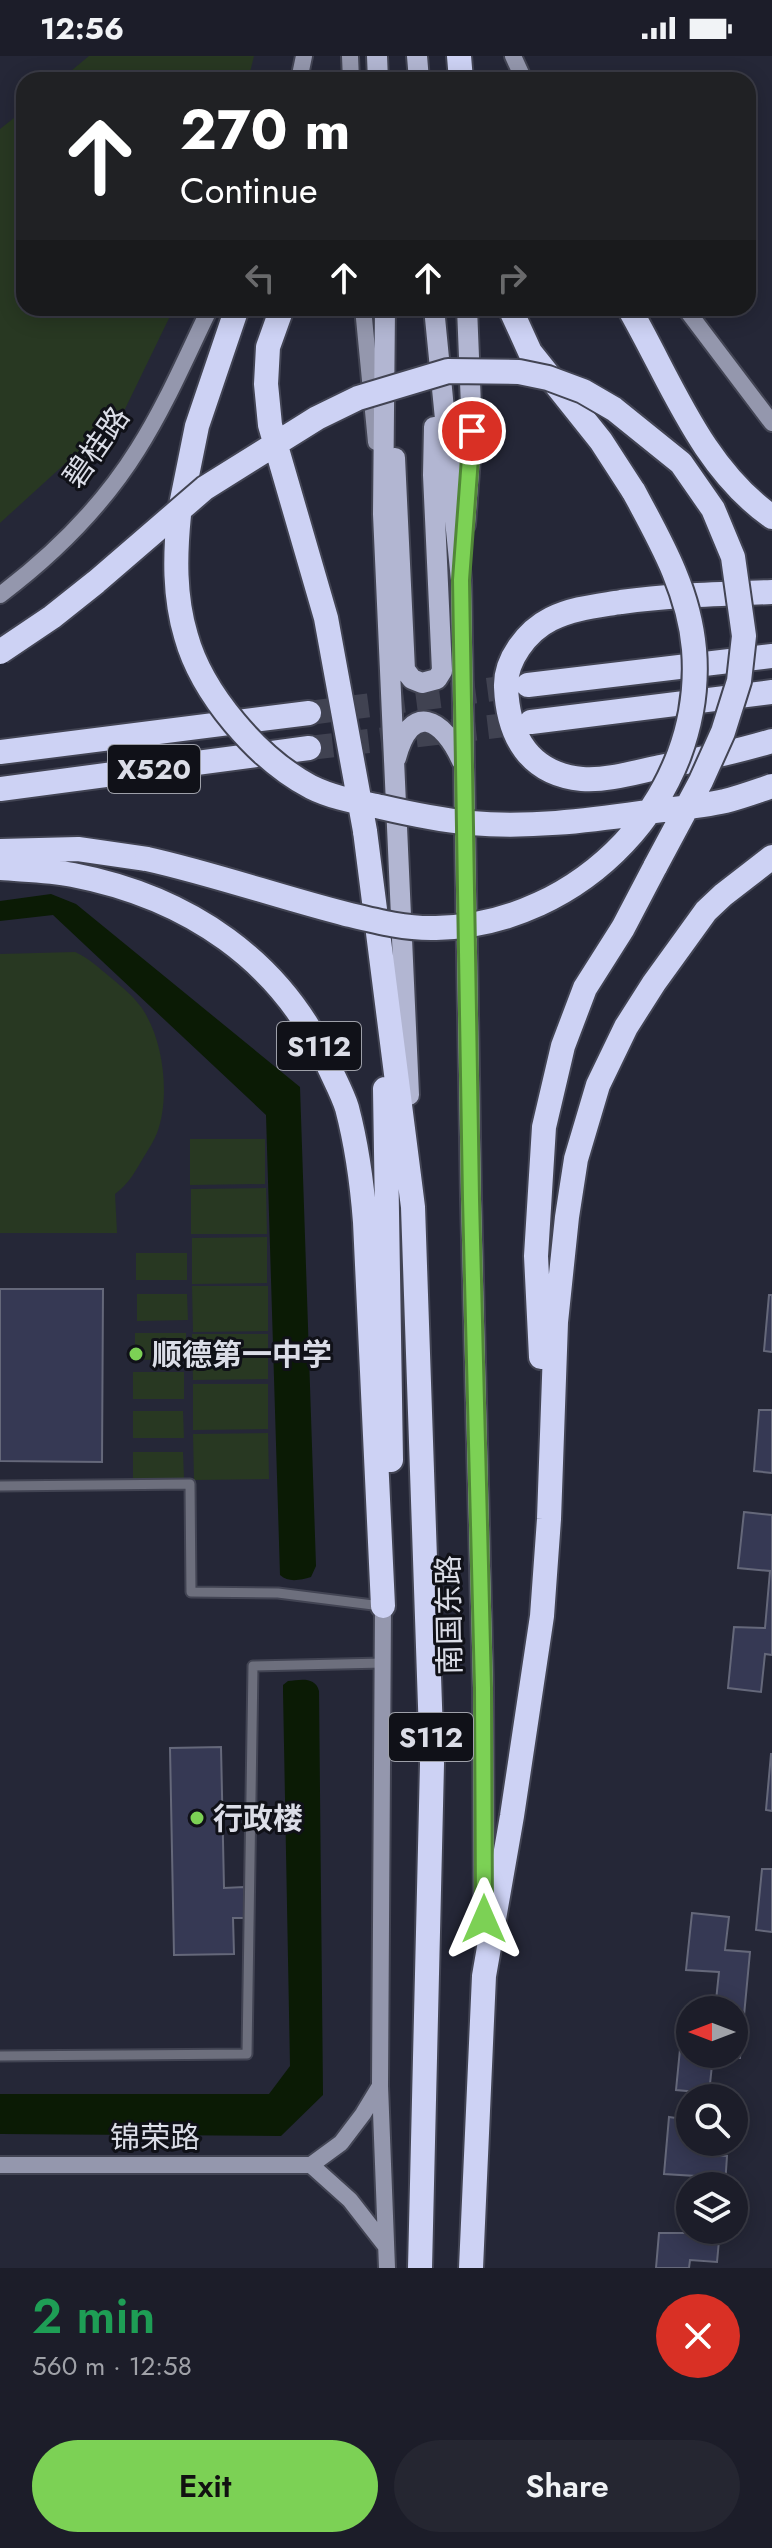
<!DOCTYPE html>
<meta charset="utf-8">
<style>
:root{--surface:#1c1d29;--page:#252631;--text:#f1f3f6;--muted:#a0a2a8;--line:#3a3b46;--accent:#7cd155}
body{margin:0;font-family:Jost,"Noto Sans SC",sans-serif;background:var(--page);color:var(--text);height:100vh;display:flex;flex-direction:column;font-size:30px;white-space:nowrap}
*{box-sizing:border-box;margin:0}
p{font-size:26px;color:var(--muted)}
.icon{flex:none;width:44px;height:44px;fill:none;stroke:currentColor;stroke-width:2;stroke-linecap:round;stroke-linejoin:round}
.map{position:relative;height:2212px;overflow:hidden}
.drawer{display:flex;flex-direction:column;background:var(--surface);flex:1}
.drawer>*{flex:none}
.guide{position:absolute;left:16px;top:16px;width:740px;height:244px;border-radius:24px;box-shadow:0 4px 20px #0003,0 0 0 2px var(--line);background:#202124;color:#fff;overflow:hidden}
.needle{width:52px;rotate:270deg}
.buttons{position:absolute;left:676px;top:1940px;display:grid;gap:16px}
.buttons a{display:grid;place-items:center;width:72px;height:72px;border-radius:50%;background:var(--surface);box-shadow:0 4px 20px #0003,0 0 0 2px var(--line);font-size:40px}
.pin{position:absolute;display:grid;place-items:center;width:68px;height:68px;color:#fff;margin:-34px;border:4px solid #fff;border-radius:50%;box-shadow:0 2px 8px #0007}
.me{position:absolute;width:88px;margin:-44px;rotate:0deg;stroke-linejoin:round;filter:drop-shadow(0 0 6px #0008)}
.turn{display:flex;align-items:center;gap:28px;height:168px;padding:0 32px;font-size:36px}
.turn .icon{width:104px;height:104px;stroke-width:2.5}
.turn b{display:block;font-size:56px;line-height:68px}
.lanes{display:flex;align-items:center;height:76px;padding:0 32px;background:#0003;justify-content:center;gap:40px;direction:ltr}
.lanes .off{opacity:.35}
.round{display:grid;place-items:center;flex:none;width:84px;height:84px;border-radius:42px;background:var(--page)}
.overview{display:flex;align-items:center;justify-content:space-between;height:136px;padding:0 32px}
h1{font-size:48px;font-weight:600;line-height:60px;color:#1e9e55}
.cta{display:flex;gap:16px;margin-top:auto;padding:16px 32px}
.cta a{flex:1;height:92px;border-radius:48px;background:var(--accent);color:#111;font-size:32px;font-weight:600;line-height:92px;text-align:center}
.cta a+a{background:var(--page);color:var(--text)}
.status{display:flex;justify-content:space-between;align-items:center;height:56px;padding:0 40px;background:var(--surface);direction:ltr}
.status svg{height:22px;fill:currentColor}
.map>svg:first-child{display:block}
.green{fill:#283822}
.water{fill:#0b1b05}
.building{fill:#363954;stroke:#65687a;stroke-width:2}
.lines{fill:none;stroke-linecap:round;stroke-linejoin:round}
.highway-tunnel{stroke:#404251;stroke-width:24;stroke-dasharray:24 12;stroke-linecap:butt}
.lane-casing{stroke:#424453;stroke-width:13}
.secondary-casing{stroke:#424453;stroke-width:20}
.primary-casing{stroke:#424453;stroke-width:24}
.highway-casing{stroke:#424453;stroke-width:28}
.lane{stroke:#6d6f7d;stroke-width:9}
.secondary{stroke:#9497ad;stroke-width:16}
.primary{stroke:#b2b6d2;stroke-width:20}
.highway{stroke:#cdd2f4;stroke-width:24}
.highway-bridge-casing{stroke:#424453;stroke-width:28;stroke-linecap:butt}
.highway-bridge{stroke:#cdd2f4;stroke-width:24}
.route-casing{stroke:#518837;stroke-width:20}
.route{stroke:#7cd155;stroke-width:14}
.poi-dot{fill:#7cd155;stroke:#101118;stroke-width:3}
.labels{text-anchor:middle;dominant-baseline:central;stroke-width:6;stroke-linejoin:round;paint-order:stroke}
.shield{fill:#101118;stroke:#9ea0a9;stroke-width:2}
.shield-label{font-size:28px;font-weight:bold;fill:#dbdde7}
.street-label{font-size:30px;fill:#dbdde7;stroke:#101118}
.poi-label{font-size:30px;font-weight:bold;fill:#dbdde7;stroke:#101118;text-anchor:start}
</style>
<div class="status"><b>12:56</b><svg viewBox="0 0 49 12"><path d="M0 12V9h3v3zM5 12V6h3v6zM10 12V3h3v9zM15 12V0h3v12zM26 1h20v11H26zM47 4h2v5h-2z"/></svg></div>
<div class="map">
<svg width="772" height="2212" viewBox="0 0 772 2212">
<rect width="100%" height="100%" fill="#252737"/>
<path class="green" d="M 89,0 L 254,0 L 248,24 L 60,24 Z
M 24,54 L 24,252 L 174,252 L 125,353 L 0,467 L 0,73 Z
M 75,896 C 89,902 99,912 110,921 C 122,931 137,943 145,957 C 164,989 170,1042 157,1077 C 154,1085 149,1092 145,1099 C 136,1114 129,1128 115,1138 L 117,1177 L 0,1177 L 0,898 Z
M 190,1083 L 265,1083 L 265,1128 L 190,1129 Z
M 266,1132 L 267,1178 L 191,1178 L 191,1133 Z
M 267,1181 L 267,1227 L 192,1228 L 192,1182 Z
M 136,1197 L 187,1197 L 187,1224 L 136,1224 Z
M 192,1230 L 268,1230 L 268,1275 L 193,1276 Z
M 137,1238 L 187,1238 L 188,1264 L 137,1265 Z
M 135,1277 L 186,1277 L 186,1303 L 135,1304 Z
M 192,1278 L 268,1278 L 268,1323 L 193,1324 Z
M 133,1316 L 184,1316 L 184,1343 L 133,1343 Z
M 193,1328 L 268,1328 L 268,1373 L 193,1374 Z
M 133,1355 L 183,1355 L 184,1382 L 133,1382 Z
M 268,1377 L 269,1423 L 194,1424 L 193,1378 Z
M 133,1396 L 183,1396 L 184,1422 L 133,1423 Z"/>
<path class="water" d="M 51,838 L 76,848 L 300,1031 L 316,1510 L 311,1521 C 300,1524 289,1527 280,1519 L 266,1059 L 53,859 L 0,865 L 0,845 Z
M 288,1625 C 300,1624 315,1620 319,1635 L 323,2039 L 281,2080 L 0,2078 L 0,2038 L 269,2038 L 290,2010 L 283,1635 L 283,1629 Z"/>
<path class="building" d="M 0,1233 L 103,1233 L 102,1406 L 0,1405 Z
M 769,1239 L 772,1239 L 772,1296 L 764,1295 Z
M 759,1354 L 772,1354 L 772,1417 L 754,1415 Z
M 744,1456 L 772,1459 L 772,1599 L 765,1598 L 761,1636 L 728,1632 L 734,1571 L 765,1572 L 770,1515 L 738,1512 Z
M 221,1691 L 224,1832 L 244,1831 L 245,1862 L 233,1862 L 234,1898 L 174,1899 L 170,1692 Z
M 771,1698 L 772,1698 L 772,1755 L 766,1754 Z
M 762,1813 L 772,1813 L 772,1876 L 756,1874 Z
M 692,1857 L 729,1861 L 725,1894 L 750,1896 L 740,2002 L 713,2000 L 709,2037 L 676,2034 L 682,1973 L 690,1973 L 690,1998 L 734,1998 L 734,1954 L 715,1954 L 719,1916 L 686,1914 Z
M 669,2061 L 690,2064 L 690,2086 L 704,2086 L 702,2098 L 727,2100 L 725,2130 L 695,2130 L 696,2120 L 664,2118 Z
M 691,2174 L 720,2174 L 717,2206 L 690,2204 L 689,2212 L 656,2212 L 659,2177 L 691,2177 Z"/>
<g class="lines">
<path class="highway-tunnel" d="M 309,657 L 525,629
M 309,692 L 531,666"/>
<defs>
<path id="lane" d="M 0,1430 L 190,1428 L 191,1536 L 278,1537 L 381,1550
M 0,2000 L 247,1998 L 253,1610 L 383,1607"/>
<path id="secondary" d="M 350,0 L 351,24
M 513,0 L 524,24
M 299,24 L 304,0
M 363,252 L 376,386
M 685,252 L 772,367
M 0,539 C 53,499 102,451 138,393 C 166,349 187,299 210,252
M 383,1550 L 380,2030 L 387,2212
M 0,2109 L 311,2109
M 311,2109 L 350,2144 L 385,2189
M 311,2109 L 341,2087 L 363,2058 L 380,2030"/>
<path id="primary" d="M 377,0 L 378,24
M 417,0 L 419,24
M 385,252 L 383,458 L 409,1039
M 434,252 L 461,524 L 471,1143 L 483,1632 L 484,1878
M 395,402 L 405,614 L 412,623 L 422,627 L 437,623 L 442,615 L 433,419 L 434,371
M 465,468 L 472,375 L 467,252
M 396,702 C 411,645 443,662 462,705"/>
<path id="highway" d="M 459,0 L 461,24
M 510,252 L 530,296 L 601,385 L 634,436
M 629,252 C 671,325 701,411 772,461
M 179,459 L 197,370 L 237,252
M 772,536 C 721,538 671,539 621,546 C 597,550 573,552 551,563 C 527,575 505,604 506,631 C 508,680 529,718 582,723 C 607,725 636,716 660,711 C 698,704 735,696 772,685
M 528,629 L 772,600
M 531,666 L 772,636
M 0,696 L 309,657
M 0,733 L 309,692
M 365,775 L 413,1151 L 432,1708 L 420,2212
M 0,795 L 78,793 L 147,803
M 0,812 C 24,814 49,814 73,819 C 187,841 283,904 330,1013 C 336,1026 343,1039 347,1052 C 357,1090 362,1127 365,1166 L 383,1550
M 385,1033 L 391,1404
M 541,1301 L 536,1200 L 544,1071 L 563,990 L 585,932 L 623,872 L 656,809
M 471,2212 L 484,1920 L 512,1760 L 542,1560 L 549,1463 L 556,1266 L 567,1161 L 576,1103 L 598,1029 L 626,971 L 654,927 L 706,855 L 723,839 L 772,801"/>
</defs>
<use href="#lane" class="lane-casing"/>
<use href="#secondary" class="secondary-casing"/>
<use href="#primary" class="primary-casing"/>
<use href="#highway" class="highway-casing"/>
<use href="#lane" class="lane"/>
<use href="#secondary" class="secondary"/>
<use href="#primary" class="primary"/>
<use href="#highway" class="highway"/>
<defs>
<path id="highway-bridge" d="M 282,252 L 268,291 L 266,328 L 270,369 L 326,562 L 365,775
M 179,459 C 175,499 174,540 186,580 C 202,638 258,703 311,731 C 333,742 358,746 381,751 C 411,758 441,764 471,767 C 527,772 586,765 641,757 C 669,753 698,751 725,745 C 741,741 757,735 772,730
M 0,596 L 52,561 L 96,526 L 205,432 L 317,362 L 358,342 L 448,315 L 519,316 L 548,322 L 583,335 L 614,353 L 681,407 L 713,453 L 733,501 L 744,580 L 739,625 L 723,676 L 701,725 L 656,809
M 147,803 C 214,818 279,841 346,858 C 375,865 406,873 436,872 C 581,869 706,741 694,593 C 689,535 661,486 634,436"/>
</defs>
<use href="#highway-bridge" class="highway-bridge-casing"/>
<use href="#highway-bridge" class="highway-bridge"/>
</g>
<g class="lines">
<defs>
<path id="route" d="M 472,375 L 461,524 L 471,1143 L 483,1632 L 484,1863"/>
</defs>
<use href="#route" class="route-casing"/>
<use href="#route" class="route"/>
</g>
<g class="poi-dot">
<circle cx="136" cy="1298" r="8"/>
<circle cx="197" cy="1762" r="8"/>
</g>
<g class="labels">
<g class="shield">
<rect x="108" y="689" width="92" height="48" rx="6"/>
<rect x="277" y="966" width="84" height="48" rx="6"/>
<rect x="389" y="1657" width="84" height="48" rx="6"/>
</g>
<g class="shield-label">
<text x="154" y="713">X520</text>
<text x="319" y="990">S112</text>
<text x="431" y="1681">S112</text>
</g>
<g class="street-label">
<text transform="translate(96 391) rotate(-55)">碧桂路</text>
<text transform="translate(449 1559) rotate(-91)">南国东路</text>
<text x="155" y="2081">锦荣路</text>
</g>
<g class="poi-label">
<text x="152" y="1298">顺德第一中学</text>
<text x="213" y="1762">行政楼</text>
</g>
</g>
</svg>
<div class="buttons">
<a><svg class="needle" viewBox="-14 -14 28 28"><path d="M0-13l5 13h-10z" fill="#e53935"/><path d="M0 13l5-13h-10z" fill="#a0a2a8"/></svg></a>
<a><svg class="icon" aria-label="search" viewBox="0 0 24 24"><circle cx="10" cy="10" r="6"/><path d="M15 15l6 6"/></svg></a>
<a><svg class="icon" aria-label="layers" viewBox="0 0 24 24"><path d="M12 4l9 5-9 5-9-5zM3 14l9 5 9-5"/></svg></a>
</div>
<div class="pin" style="left:472px;top:375px;background:#d93025"><svg class="icon" aria-label="arrive" viewBox="0 0 24 24"><path d="M6 21V4h12l-3 4 3 4H6"/></svg></div>
<svg class="me" style="left:484px;top:1863px" viewBox="-20 -20 40 40"><path d="M0-17L14 15 0 8-14 15z" fill="#7cd155" stroke="#fff" stroke-width="4"/></svg>
<div class="guide">
<div class="turn"><svg class="icon" aria-label="ahead" viewBox="0 0 24 24"><path d="M12 20V5M6 11l6-6 6 6"/></svg><div><b>270 m</b>Continue</div></div>
<div class="lanes"><svg class="icon off" aria-label="left" viewBox="0 0 24 24"><path d="M17 20v-9H6M10 6l-5 5 5 5"/></svg><svg class="icon" aria-label="ahead" viewBox="0 0 24 24"><path d="M12 20V5M6 11l6-6 6 6"/></svg><svg class="icon" aria-label="ahead" viewBox="0 0 24 24"><path d="M12 20V5M6 11l6-6 6 6"/></svg><svg class="icon off" aria-label="right" viewBox="0 0 24 24"><path d="M7 20v-9h11M14 6l5 5-5 5"/></svg></div>
</div>
</div>
<section class="drawer">
<div class="overview"><div><h1>2 min</h1><p>560 m · 12:58</p></div><a class="round" style="background:#d93025;color:#fff"><svg class="icon" aria-label="close" viewBox="0 0 24 24"><path d="M6 6l12 12M18 6L6 18"/></svg></a></div>
<div class="cta"><a>Exit</a><a>Share</a></div>
</section>
